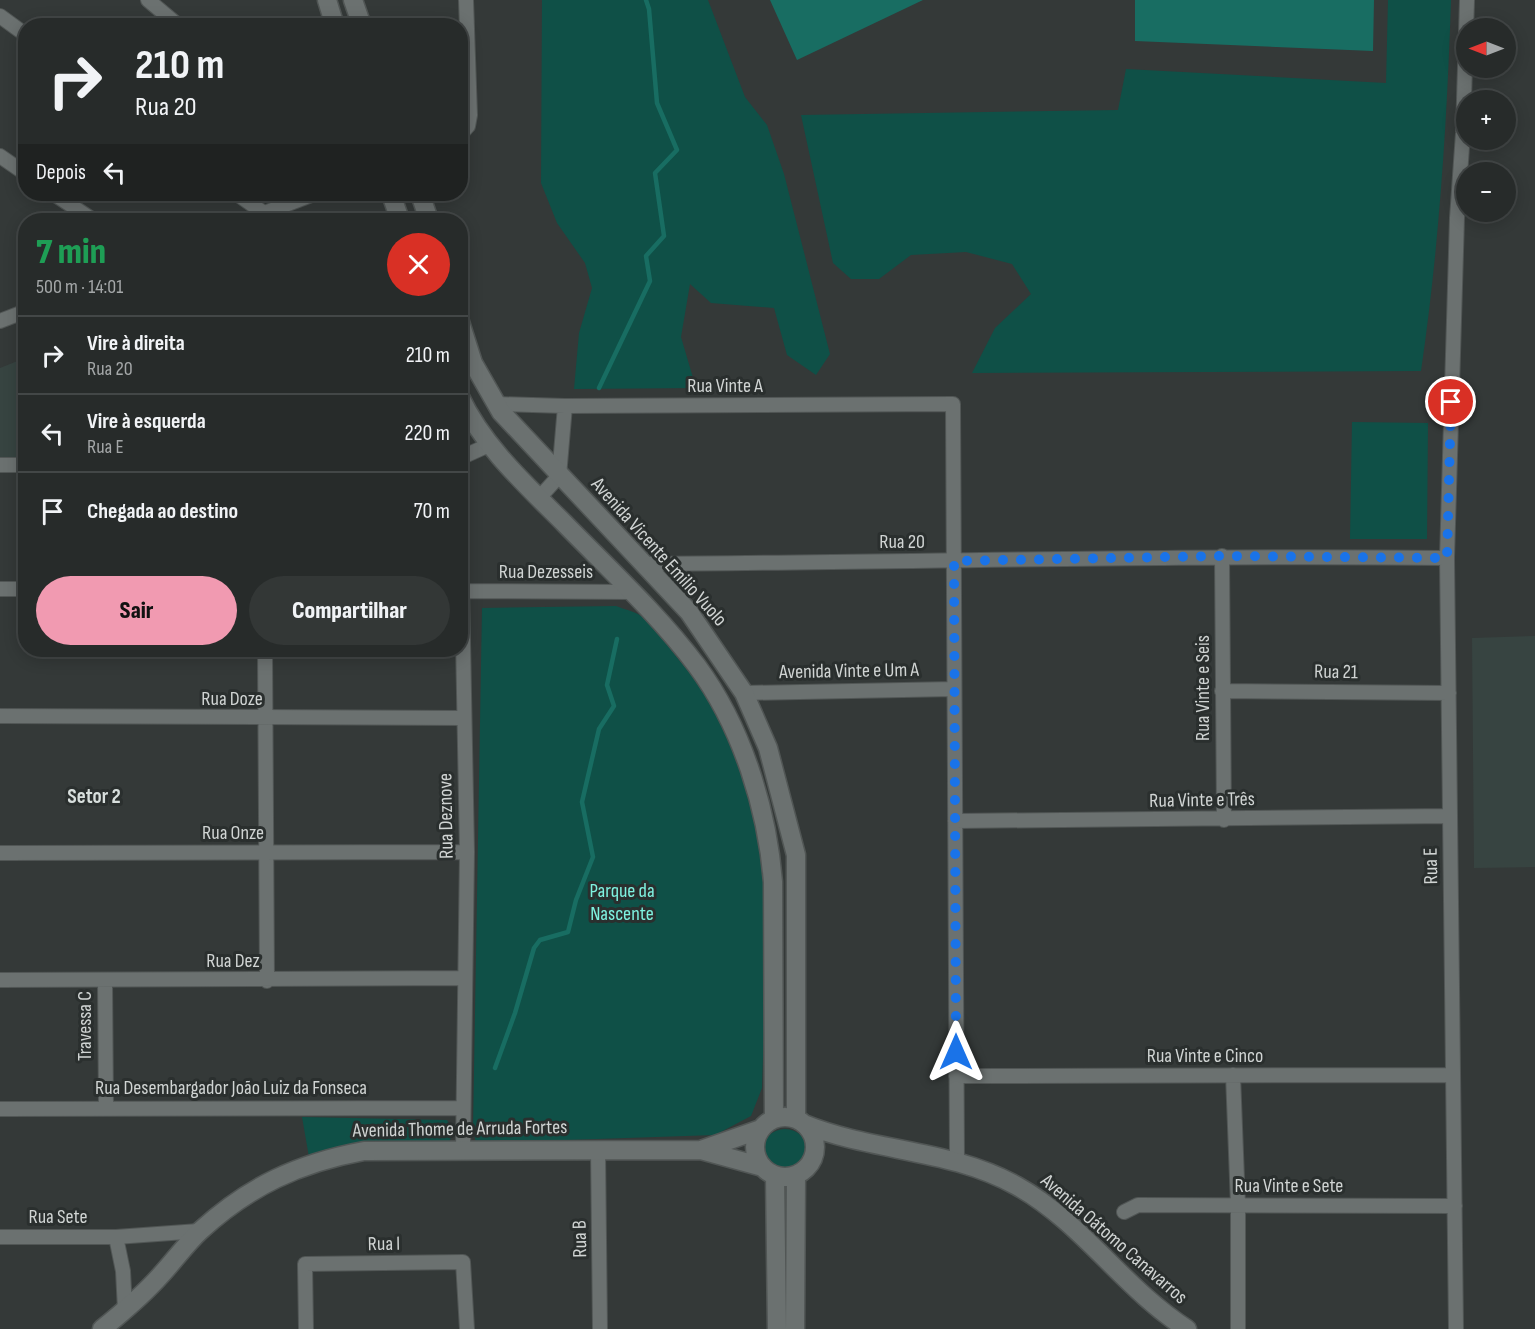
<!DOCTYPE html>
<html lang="pt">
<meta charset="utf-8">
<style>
:root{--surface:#272b2a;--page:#333736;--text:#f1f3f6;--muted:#a4a7a8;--line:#434747;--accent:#f19ab1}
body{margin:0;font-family:"Sofia Sans Condensed",sans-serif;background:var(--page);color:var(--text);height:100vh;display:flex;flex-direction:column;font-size:22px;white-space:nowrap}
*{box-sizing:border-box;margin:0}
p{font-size:20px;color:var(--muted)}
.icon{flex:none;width:33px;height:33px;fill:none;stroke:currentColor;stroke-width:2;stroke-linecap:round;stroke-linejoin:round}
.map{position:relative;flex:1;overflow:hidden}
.panel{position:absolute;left:18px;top:213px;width:450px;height:444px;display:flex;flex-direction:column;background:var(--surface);border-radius:24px;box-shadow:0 3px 15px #0003,0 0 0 2px var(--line)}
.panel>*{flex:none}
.hud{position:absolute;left:18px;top:18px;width:450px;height:183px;border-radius:24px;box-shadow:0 3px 15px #0003,0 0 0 2px var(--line);background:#272b2a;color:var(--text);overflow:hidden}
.needle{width:39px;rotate:270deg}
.controls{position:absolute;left:1456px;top:18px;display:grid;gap:12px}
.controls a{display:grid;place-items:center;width:60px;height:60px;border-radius:50%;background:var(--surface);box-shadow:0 3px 15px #0003,0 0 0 2px var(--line);font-size:30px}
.pin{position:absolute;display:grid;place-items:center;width:51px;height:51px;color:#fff;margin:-26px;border:3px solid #fff;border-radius:50%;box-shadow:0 2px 6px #0007}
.me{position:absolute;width:66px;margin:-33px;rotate:0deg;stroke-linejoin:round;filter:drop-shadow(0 0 4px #0008)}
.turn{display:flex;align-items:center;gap:21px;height:126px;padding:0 18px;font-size:27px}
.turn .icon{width:78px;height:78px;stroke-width:2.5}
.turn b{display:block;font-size:42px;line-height:51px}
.then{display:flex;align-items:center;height:57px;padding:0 18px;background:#0003;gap:12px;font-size:22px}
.round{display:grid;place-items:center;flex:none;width:63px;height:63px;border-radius:32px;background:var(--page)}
.overview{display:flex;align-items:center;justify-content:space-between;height:102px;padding:0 18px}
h1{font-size:36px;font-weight:800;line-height:45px;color:#1e9e55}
.button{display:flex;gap:12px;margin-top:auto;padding:12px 18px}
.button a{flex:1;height:69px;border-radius:36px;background:var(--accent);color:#111;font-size:24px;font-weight:800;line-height:69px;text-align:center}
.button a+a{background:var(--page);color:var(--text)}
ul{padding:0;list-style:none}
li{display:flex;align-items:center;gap:18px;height:78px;padding:0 18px;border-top:2px solid var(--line)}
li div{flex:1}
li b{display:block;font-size:22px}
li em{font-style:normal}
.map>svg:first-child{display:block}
.built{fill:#374441}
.green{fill:#0f5047}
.water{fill:#186d62}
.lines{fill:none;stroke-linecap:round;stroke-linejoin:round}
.stream{stroke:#186d62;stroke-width:4.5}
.minor-casing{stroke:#515655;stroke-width:16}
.secondary-casing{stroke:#515655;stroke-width:21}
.minor{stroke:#6b7170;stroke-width:14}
.secondary{stroke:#6b7170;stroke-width:18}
.route{stroke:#1a73e8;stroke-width:10;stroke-dasharray:0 18}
.labels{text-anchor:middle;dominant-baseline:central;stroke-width:6;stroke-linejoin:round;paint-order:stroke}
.street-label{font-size:20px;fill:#d0d4d3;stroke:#2a2f2e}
.park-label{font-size:20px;fill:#7ef2e0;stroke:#2a2f2e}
.neighbourhood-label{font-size:21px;font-weight:bold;fill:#d8dfdd;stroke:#2a2f2e}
</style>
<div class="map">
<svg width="1535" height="1329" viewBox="0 0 1535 1329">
<rect width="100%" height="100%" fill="#343938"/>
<path class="built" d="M 25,358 L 25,459 L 0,459 L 0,368 Z
M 1535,636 L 1535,867 L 1474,868 L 1472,638 Z"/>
<path class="green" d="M 542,0 L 708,0 L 745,97 L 767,125 L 784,174 L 830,354 L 816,375 L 787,355 L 774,308 L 711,303 L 690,284 L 681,337 L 696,388 L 574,389 L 579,333 L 592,288 L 585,263 L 557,223 L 541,183 Z
M 1388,0 L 1451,0 C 1447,124 1439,248 1421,371 L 972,373 L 995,328 L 1031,294 L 1012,264 L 966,252 L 911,255 L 879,279 L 851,279 L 833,263 L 801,115 L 1118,110 L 1126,69 L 1386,83 Z
M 1352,422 L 1428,423 L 1427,539 L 1350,539 Z
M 616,606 C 623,609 634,611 641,616 C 656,627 668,647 680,661 C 787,786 766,937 762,1088 L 751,1116 L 715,1135 L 476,1143 L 473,1129 L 482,608 Z
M 302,1117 L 447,1120 L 454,1131 L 449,1142 L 309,1157 Z
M762 1152a23 23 0 1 1 46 0a23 23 0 1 1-46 0Z"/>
<path class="water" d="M 770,0 L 923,0 L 797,60 Z
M 1135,0 L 1374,0 L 1373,51 L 1135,41 Z"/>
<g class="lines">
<path class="stream" d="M 599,388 L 650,281 L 646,256 L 664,236 L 655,173 L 677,150 L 657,103 L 649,9 L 646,0
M 495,1068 L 515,1013 L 534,948 L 540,940 L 568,932 L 576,900 L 593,857 L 582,802 L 599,729 L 614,706 L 607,685 L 617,639"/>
<defs>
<path id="minor" d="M 148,0 L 179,26
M 0,16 L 26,35
M 460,135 L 468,126 L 470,115 L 466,0
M 0,156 L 26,174
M 54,194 L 93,220
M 237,194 L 264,213 L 264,218
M 246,220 L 314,194
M 0,321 L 26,311
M 497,404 L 565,406 L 953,404 L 957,1161
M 460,458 L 491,444
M 0,465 L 26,465
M 460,481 L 467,852 L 463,1151
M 539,498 L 559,476 L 565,406
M 1222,556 L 1224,820
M 645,564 C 912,562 1180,555 1447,558
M 0,589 L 26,589
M 460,591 L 632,592
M 265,650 L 267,981
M 1222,691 L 1449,693
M 744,693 L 954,689
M 0,716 L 463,718
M 955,821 L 1450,816
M 0,853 L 467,852
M 0,980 L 465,978
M 105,981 L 106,1107
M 1233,1075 L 1238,1205 L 1238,1329
M 956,1076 L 1453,1075
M 0,1109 L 462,1108
M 598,1149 L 600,1329
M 1124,1212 L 1138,1205 L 1455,1206
M 0,1237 L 116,1237 L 199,1231
M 116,1237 L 123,1271 L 125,1310
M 306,1329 L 305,1264 L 463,1262 L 467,1329
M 1456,1329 L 1447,558 L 1457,218 L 1463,133 L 1467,0"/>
<path id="secondary" d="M 327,0 L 335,26
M 353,0 L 362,26
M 391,194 L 400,220
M 420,194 L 429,220
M 460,322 L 473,363 L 501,412 L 689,612 L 744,693 L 768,748 L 796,855 L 796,1119
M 460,397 C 483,446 526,485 564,523 C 609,569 658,614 697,666 C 742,727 767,808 773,882 L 774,1119
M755 1147a30 30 0 1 1 60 0a30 30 0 1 1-60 0Z
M 804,1124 C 873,1152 951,1149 1017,1186 C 1082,1222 1124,1289 1187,1329
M 701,1150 L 761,1129
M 775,1176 L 777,1329
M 102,1329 C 123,1312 143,1295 160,1276 C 174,1261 186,1244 200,1231 C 249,1186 299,1163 364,1151 L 701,1150 L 763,1167
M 795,1329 L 796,1175"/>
</defs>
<use href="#minor" class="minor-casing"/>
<use href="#secondary" class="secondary-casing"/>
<use href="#minor" class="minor"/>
<use href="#secondary" class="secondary"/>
</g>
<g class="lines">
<path class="route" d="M 956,1052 L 954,561 L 1222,556 L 1447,558 L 1451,402"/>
</g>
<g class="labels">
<g class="street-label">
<text x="725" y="386">Rua Vinte A</text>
<text x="902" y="542">Rua 20</text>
<text transform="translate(659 552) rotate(48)">Avenida Vicente Emilio Vuolo</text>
<text x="546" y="572">Rua Dezesseis</text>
<text transform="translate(849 671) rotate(-1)">Avenida Vinte e Um A</text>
<text transform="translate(1336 672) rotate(1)">Rua 21</text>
<text transform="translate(1203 688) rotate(-90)">Rua Vinte e Seis</text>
<text x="232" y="699">Rua Doze</text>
<text transform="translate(1202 800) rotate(-1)">Rua Vinte e Três</text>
<text transform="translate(446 816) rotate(-91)">Rua Deznove</text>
<text x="233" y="833">Rua Onze</text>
<text transform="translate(1431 866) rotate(-91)">Rua E</text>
<text x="233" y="961">Rua Dez</text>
<text transform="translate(85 1026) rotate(-90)">Travessa C</text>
<text x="1205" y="1056">Rua Vinte e Cinco</text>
<text x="231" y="1088">Rua Desembargador João Luiz da Fonseca</text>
<text transform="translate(460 1129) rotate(-1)">Avenida Thome de Arruda Fortes</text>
<text x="1289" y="1186">Rua Vinte e Sete</text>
<text x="58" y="1217">Rua Sete</text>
<text transform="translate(580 1239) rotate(-91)">Rua B</text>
<text transform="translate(1114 1239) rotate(41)">Avenida Oátomo Canavarros</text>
<text transform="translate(384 1244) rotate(-1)">Rua I</text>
</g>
<g class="park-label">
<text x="622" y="891">Parque da<tspan x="622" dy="23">Nascente</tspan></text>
</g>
<g class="neighbourhood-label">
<text x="94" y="796">Setor 2</text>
</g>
</g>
</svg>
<div class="controls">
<a><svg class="needle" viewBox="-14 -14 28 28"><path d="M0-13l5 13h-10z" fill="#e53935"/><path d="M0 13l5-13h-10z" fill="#a4a7a8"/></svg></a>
<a>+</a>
<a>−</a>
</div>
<div class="pin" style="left:1451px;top:402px;background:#d93025"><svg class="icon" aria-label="arrive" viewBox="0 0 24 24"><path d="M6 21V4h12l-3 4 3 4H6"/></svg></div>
<svg class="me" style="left:956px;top:1052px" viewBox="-20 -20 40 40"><path d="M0-17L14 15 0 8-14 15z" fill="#1a73e8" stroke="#fff" stroke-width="4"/></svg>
<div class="hud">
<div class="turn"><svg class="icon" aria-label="right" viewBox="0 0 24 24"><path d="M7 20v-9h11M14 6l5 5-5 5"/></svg><div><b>210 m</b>Rua 20</div></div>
<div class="then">Depois<svg class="icon" aria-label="left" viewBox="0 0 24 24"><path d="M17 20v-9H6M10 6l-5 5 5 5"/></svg></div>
</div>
<section class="panel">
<div class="overview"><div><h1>7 min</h1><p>500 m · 14:01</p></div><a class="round" style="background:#d93025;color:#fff"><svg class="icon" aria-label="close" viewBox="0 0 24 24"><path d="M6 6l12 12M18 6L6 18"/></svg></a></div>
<ul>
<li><svg class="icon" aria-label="right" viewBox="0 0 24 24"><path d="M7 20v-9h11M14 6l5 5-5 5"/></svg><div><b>Vire à direita</b><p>Rua 20</p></div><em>210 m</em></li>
<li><svg class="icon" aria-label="left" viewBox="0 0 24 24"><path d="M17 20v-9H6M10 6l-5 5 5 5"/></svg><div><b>Vire à esquerda</b><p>Rua E</p></div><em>220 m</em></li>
<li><svg class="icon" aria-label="arrive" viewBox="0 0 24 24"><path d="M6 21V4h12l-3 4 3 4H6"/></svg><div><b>Chegada ao destino</b></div><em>70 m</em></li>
</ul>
<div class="button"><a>Sair</a><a>Compartilhar</a></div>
</section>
</div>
